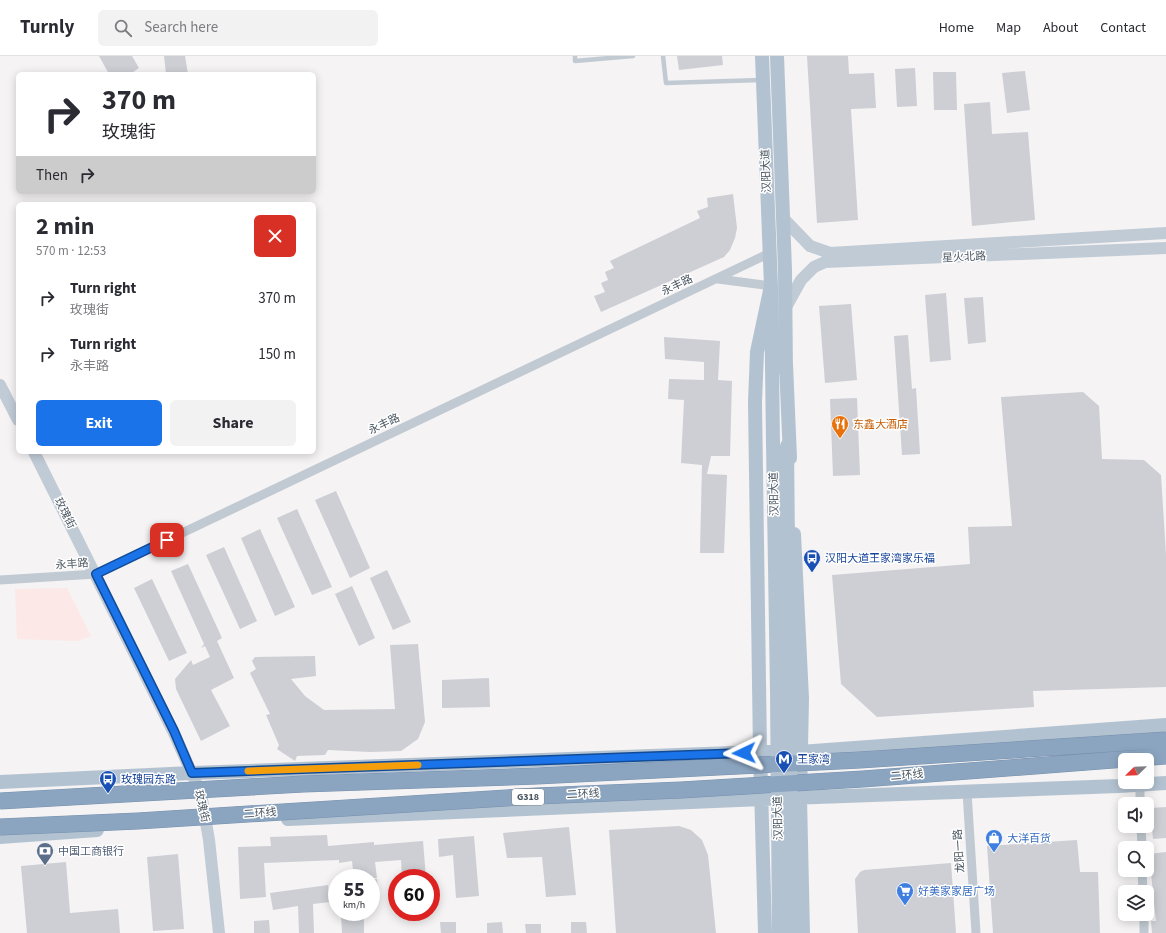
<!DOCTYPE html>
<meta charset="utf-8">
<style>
:root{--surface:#fff;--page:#f2f2f3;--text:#2b2b33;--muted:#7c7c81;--line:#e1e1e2;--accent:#1a73e8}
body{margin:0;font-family:"Source Sans 3","Noto Sans SC",sans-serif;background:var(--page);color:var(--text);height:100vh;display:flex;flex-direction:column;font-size:15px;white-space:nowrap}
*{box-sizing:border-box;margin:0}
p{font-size:13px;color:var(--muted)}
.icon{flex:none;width:22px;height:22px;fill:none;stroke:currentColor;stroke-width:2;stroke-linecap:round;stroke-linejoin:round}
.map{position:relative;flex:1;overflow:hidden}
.drawer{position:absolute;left:16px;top:146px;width:300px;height:252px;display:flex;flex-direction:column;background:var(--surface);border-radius:6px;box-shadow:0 2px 10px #0003}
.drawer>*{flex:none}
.hud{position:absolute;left:16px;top:16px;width:300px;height:122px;border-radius:6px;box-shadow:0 2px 10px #0003;background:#fff;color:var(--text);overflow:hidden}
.needle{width:26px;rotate:247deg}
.buttons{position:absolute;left:1118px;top:697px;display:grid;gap:8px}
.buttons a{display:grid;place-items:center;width:36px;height:36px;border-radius:6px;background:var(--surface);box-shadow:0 2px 10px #0003;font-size:20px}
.speed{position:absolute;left:328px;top:813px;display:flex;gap:8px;font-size:20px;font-weight:700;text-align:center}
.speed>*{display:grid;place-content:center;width:52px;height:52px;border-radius:50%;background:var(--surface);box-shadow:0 2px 10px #0003;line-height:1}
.speed small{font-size:10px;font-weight:400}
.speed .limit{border:6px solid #d22;background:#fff;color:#111}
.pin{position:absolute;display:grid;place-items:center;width:34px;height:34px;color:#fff;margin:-17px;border-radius:8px;box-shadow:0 2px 6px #0006}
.me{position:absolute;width:44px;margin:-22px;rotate:268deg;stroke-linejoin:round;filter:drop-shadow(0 0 3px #0008)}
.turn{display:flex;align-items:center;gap:14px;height:84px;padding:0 20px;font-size:18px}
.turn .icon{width:52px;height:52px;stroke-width:2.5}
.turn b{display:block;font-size:28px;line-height:34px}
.then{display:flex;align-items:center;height:38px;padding:0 20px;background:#0003;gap:8px;font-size:15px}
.round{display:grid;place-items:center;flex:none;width:42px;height:42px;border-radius:6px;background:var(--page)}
.overview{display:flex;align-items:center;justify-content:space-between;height:68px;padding:0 20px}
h1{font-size:24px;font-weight:700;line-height:30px}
.primary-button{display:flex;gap:8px;margin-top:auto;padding:8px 20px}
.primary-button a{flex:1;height:46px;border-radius:6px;background:var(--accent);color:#fff;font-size:16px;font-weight:700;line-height:46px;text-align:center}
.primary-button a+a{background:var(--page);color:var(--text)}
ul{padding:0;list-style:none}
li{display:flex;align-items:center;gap:12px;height:56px;padding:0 20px}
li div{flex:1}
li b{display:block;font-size:15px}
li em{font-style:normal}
header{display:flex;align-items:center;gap:24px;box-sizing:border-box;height:56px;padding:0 20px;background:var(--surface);border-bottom:1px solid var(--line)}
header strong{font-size:19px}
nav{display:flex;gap:22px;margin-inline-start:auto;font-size:14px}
.search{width:280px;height:36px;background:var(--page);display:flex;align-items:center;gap:10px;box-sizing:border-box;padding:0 14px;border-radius:6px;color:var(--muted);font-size:15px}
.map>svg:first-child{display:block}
.medical{fill:#fce8e6}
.building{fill:#cdcfd5}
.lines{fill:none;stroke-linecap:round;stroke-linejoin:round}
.lane{stroke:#c1cad2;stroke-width:4.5}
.street{stroke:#c1cad2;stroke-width:9}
.secondary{stroke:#c1cbd6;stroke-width:12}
.primary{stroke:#b3c2d1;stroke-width:14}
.highway-bridge-casing{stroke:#7690ad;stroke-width:17;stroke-linecap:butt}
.primary-bridge{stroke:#b3c2d1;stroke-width:14}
.highway-bridge{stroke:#8ba5c1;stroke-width:16}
.route-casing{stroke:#114b97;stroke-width:10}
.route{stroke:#1a73e8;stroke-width:7}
.slow{stroke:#f59e0b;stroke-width:7}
.labels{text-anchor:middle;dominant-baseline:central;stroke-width:3;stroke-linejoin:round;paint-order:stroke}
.shield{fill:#fff;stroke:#808990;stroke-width:1}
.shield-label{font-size:10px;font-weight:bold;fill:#4a5661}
.street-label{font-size:11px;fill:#4a5661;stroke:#fff}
.food-label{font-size:11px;fill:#c56008;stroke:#fff;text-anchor:start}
.transit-label{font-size:11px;fill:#164399;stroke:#fff;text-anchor:start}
.shop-label{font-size:11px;fill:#366cbe;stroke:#fff;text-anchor:start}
.service-label{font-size:11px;fill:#4e5e75;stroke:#fff;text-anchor:start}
</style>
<header>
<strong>Turnly</strong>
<div class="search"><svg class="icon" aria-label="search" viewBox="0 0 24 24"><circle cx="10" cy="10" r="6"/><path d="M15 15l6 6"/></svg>Search here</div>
<nav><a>Home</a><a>Map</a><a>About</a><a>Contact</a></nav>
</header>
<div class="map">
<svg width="1166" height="877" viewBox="0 0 1166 877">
<rect width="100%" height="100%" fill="#f5f3f3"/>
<path class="medical" d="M 67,532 L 91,580 L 77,585 L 17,583 L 15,533 Z"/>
<path class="building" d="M 99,0 L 132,0 L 139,12 L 130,18 L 109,18 Z
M 164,0 L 185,0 L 188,18 L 166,18 Z
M 677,0 L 722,0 L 723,9 L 679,14 Z
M 807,0 L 848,0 L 849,18 L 874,17 L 876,52 L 851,53 L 858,164 L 817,167 Z
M 915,12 L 917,50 L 897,51 L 895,13 Z
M 1025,15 L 1030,54 L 1007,57 L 1002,17 Z
M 933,16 L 956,16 L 957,54 L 934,54 Z
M 990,46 L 992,78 L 1028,76 L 1035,164 L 972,170 L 964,48 Z
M 733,138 L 737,172 L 735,182 L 730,194 L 724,201 L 601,256 L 594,240 L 605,236 L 601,227 L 608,224 L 605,216 L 614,212 L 610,205 L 700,162 L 697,155 L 708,151 L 707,142 Z
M 946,237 L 951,304 L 930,306 L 925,239 Z
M 983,241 L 986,286 L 968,288 L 964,242 Z
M 851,248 L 857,324 L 825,327 L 819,250 Z
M 908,279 L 912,333 L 916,332 L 920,398 L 902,399 L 894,280 Z
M 664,281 L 720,285 L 718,324 L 732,325 L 730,400 L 711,400 L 707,418 L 727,419 L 724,497 L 700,497 L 702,409 L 681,407 L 684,344 L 668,343 L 669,323 L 704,324 L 704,306 L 665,303 Z
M 1083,336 L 1099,350 L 1102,403 L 1144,404 L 1161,419 L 1166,498 L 1166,631 L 1033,635 L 1034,651 L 877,661 L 841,628 L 832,519 L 970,508 L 968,471 L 1012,470 L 1001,341 Z
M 857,342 L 860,419 L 833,420 L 830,343 Z
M 336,435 L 370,512 L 350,522 L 315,444 Z
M 297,453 L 332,531 L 312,539 L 277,462 Z
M 260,473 L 295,551 L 275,560 L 241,482 Z
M 224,491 L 257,565 L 240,573 L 206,499 Z
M 188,508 L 222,582 L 217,585 L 234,622 L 211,634 L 230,670 L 201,685 L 176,633 L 175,623 L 191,604 L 193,609 L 210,601 L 205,590 L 201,592 L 204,588 L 171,515 Z
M 387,514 L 411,566 L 393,574 L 370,522 Z
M 152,523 L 187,597 L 169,605 L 134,532 Z
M 352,530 L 375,582 L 359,590 L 335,538 Z
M 418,588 L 425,666 L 418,683 L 401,695 L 370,696 L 328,694 L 325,699 L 297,700 L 295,705 L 277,693 L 279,689 L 266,659 L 270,658 L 250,617 L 256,613 L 252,605 L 255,601 L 315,600 L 316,620 L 291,623 L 305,640 L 324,654 L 395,653 L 390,589 Z
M 489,622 L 490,651 L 442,652 L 442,624 Z
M 1166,751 L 1166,782 L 1153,783 L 1150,752 Z
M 679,770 L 691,774 L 702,784 L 708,799 L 716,877 L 616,877 L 609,774 Z
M 569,771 L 576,839 L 546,841 L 542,801 L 507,802 L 503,777 Z
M 327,779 L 328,790 L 374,786 L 374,789 L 423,785 L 426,822 L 402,822 L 401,804 L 375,806 L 377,822 L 354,822 L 352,805 L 339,807 L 339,804 L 264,807 L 266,841 L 240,843 L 238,791 L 271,790 L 270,781 Z
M 474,780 L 479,840 L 456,842 L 453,799 L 439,801 L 438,783 Z
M 1077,784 L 1080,816 L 1098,816 L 1100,877 L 993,877 L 987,790 Z
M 1166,796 L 1166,877 L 1152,877 L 1151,865 L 1156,865 L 1149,798 Z
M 178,798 L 184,873 L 153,875 L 147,801 Z
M 66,806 L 70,857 L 118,853 L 120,877 L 27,877 L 21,810 Z
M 951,807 L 956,877 L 858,877 L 855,823 L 860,816 L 864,814 Z
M 371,823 L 377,823 L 379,846 L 371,847 Z
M 328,829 L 330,846 L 313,848 L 314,877 L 299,877 L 298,850 L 273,854 L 270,837 Z
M 341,859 L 364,859 L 364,877 L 342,877 Z
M 269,864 L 270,877 L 254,877 L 254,865 Z
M 440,866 L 456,866 L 456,877 L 441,877 Z
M 502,866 L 503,877 L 487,877 L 487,867 Z
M 571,866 L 586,866 L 587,877 L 571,877 Z
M 525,868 L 541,868 L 541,877 L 526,877 Z"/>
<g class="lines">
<path class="lane" d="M 575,0 L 575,5 L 633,0
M 663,0 L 666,27 L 761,24"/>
<path class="street" d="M 718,223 L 771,230
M 0,524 L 96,518 L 770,197
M 1140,729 L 1140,748
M 967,736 L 976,877
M 1141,770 L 1142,792
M 1142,814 L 1143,836
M 1144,858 L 1144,877"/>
<path class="secondary" d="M 783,162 L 810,190 L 830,197 L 1166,177
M 785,253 L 801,224 L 814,211 L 825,206 L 1166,192
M 0,329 L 18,364
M 34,396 L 173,675 L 201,738 L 209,784 L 219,877"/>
<path class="primary" d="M 762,0 L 771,230 L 773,388
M 777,0 L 785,214 L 786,317
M 786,308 L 790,402
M 794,478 L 802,642 L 800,742 L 803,877
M 0,726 L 192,717 L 760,696 L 800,696 L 1166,669
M 288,763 L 762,743 L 1119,730 L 1166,727
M 0,781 L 97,774
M 765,877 L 760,696 L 755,346 L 757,296 L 771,230"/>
<defs>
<path id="highway-bridge" d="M 0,745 L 303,728 L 537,720 L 860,704 L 1166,684
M 0,771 L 138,765 L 537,740 L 681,734 L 863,723 L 1166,700"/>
</defs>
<use href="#highway-bridge" class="highway-bridge-casing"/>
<path class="primary-bridge" d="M 773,388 L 777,635 L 779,877
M 787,390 L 792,877"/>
<use href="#highway-bridge" class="highway-bridge"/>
</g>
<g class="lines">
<defs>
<path id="route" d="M 167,484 L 96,518 L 174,675 L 192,717 L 744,697"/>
</defs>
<use href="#route" class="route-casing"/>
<use href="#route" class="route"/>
<path class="slow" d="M 248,715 L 418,709"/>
</g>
<defs>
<symbol id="restaurant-pin" viewBox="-11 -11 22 30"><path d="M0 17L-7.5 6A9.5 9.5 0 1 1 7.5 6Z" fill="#e8710a" stroke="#fff"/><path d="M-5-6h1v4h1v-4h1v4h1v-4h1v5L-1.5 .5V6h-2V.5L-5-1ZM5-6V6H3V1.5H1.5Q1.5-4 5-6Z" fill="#fff"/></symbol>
<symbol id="bus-pin" viewBox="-11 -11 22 30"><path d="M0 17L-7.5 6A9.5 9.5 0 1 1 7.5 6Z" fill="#1a4fb4" stroke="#fff"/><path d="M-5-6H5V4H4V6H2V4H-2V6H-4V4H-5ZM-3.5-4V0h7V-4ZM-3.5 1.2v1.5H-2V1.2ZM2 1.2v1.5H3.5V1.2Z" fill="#fff"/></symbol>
<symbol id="metro-pin" viewBox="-11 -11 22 30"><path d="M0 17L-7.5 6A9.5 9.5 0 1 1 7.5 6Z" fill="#1a4fb4" stroke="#fff"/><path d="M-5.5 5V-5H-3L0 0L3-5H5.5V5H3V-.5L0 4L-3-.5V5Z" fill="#fff"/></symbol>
<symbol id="shop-pin" viewBox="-11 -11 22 30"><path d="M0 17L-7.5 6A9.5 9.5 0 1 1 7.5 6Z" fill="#3f7fe0" stroke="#fff"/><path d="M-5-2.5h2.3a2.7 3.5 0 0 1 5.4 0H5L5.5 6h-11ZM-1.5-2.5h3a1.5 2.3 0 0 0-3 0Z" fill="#fff"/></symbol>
<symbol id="bank-pin" viewBox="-11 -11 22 30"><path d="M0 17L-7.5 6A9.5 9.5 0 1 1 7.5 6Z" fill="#5c6f8a" stroke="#fff"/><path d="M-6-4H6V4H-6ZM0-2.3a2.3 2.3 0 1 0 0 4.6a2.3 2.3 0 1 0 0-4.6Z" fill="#fff"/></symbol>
<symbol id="supermarket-pin" viewBox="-11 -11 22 30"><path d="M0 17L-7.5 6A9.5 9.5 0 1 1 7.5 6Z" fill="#3f7fe0" stroke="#fff"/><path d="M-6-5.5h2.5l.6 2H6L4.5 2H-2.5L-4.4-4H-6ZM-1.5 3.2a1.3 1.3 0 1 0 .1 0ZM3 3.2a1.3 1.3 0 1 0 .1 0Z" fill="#fff"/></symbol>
</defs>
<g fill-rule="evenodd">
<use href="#restaurant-pin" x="830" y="358" width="20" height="27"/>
<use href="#bus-pin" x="802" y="492" width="20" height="27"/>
<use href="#metro-pin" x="774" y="693" width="20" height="27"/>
<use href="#bus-pin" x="98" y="713" width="20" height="27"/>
<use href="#shop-pin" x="984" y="772" width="20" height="27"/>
<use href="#bank-pin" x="35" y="785" width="20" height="27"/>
<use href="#supermarket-pin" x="895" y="825" width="20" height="27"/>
</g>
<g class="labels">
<rect class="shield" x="512" y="733" width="32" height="16" rx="3"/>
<g class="shield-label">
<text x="528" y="741">G318</text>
</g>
<g class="street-label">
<text transform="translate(766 115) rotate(-92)">汉阳大道</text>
<text transform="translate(964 201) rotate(-3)">星火北路</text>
<text transform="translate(677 229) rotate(-25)">永丰路</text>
<text transform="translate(384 368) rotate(-25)">永丰路</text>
<text transform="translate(774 438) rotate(-91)">汉阳大道</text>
<text transform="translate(65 457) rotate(63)">玫瑰街</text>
<text transform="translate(72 508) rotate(-4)">永丰路</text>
<text transform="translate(907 719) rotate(-5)">二环线</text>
<text transform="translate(583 738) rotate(-3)">二环线</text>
<text transform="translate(202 750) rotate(77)">玫瑰街</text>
<text transform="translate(260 757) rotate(-4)">二环线</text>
<text transform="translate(778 762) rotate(-91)">汉阳大道</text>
<text transform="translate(959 795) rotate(-94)">龙阳一路</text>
</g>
<g class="food-label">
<text x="853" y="368">东鑫大酒店</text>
</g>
<g class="transit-label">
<text x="825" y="502">汉阳大道王家湾家乐福</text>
<text x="797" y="703">王家湾</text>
<text x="121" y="723">玫瑰园东路</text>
</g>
<g class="shop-label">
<text x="1007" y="782">大洋百货</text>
<text x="918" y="835">好美家家居广场</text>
</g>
<g class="service-label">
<text x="58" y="795">中国工商银行</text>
</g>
</g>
</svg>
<div class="buttons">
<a><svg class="needle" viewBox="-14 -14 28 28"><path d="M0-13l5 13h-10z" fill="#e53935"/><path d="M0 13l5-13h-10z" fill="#7c7c81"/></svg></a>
<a><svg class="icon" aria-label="sound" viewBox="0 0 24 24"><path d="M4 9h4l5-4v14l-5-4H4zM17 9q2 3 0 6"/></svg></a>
<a><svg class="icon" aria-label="search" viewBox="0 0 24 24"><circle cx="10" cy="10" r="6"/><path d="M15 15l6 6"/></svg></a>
<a><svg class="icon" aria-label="layers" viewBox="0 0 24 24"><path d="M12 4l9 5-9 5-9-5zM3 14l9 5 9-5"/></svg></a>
</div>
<div class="speed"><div>55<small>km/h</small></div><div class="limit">60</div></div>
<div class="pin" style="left:167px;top:484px;background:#d93025"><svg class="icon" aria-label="arrive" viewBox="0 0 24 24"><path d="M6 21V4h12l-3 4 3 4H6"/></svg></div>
<svg class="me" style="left:744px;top:697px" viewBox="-20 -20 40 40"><path d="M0-17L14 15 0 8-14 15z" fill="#1a73e8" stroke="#fff" stroke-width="4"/></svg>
<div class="hud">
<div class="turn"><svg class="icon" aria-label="right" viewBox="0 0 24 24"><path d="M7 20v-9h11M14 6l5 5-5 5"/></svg><div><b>370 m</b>玫瑰街</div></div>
<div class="then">Then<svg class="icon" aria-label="right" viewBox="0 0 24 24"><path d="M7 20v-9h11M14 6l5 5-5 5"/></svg></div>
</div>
<section class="drawer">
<div class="overview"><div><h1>2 min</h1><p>570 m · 12:53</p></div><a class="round" style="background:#d93025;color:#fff"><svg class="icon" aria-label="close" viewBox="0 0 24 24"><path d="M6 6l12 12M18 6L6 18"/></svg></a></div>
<ul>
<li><svg class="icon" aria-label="right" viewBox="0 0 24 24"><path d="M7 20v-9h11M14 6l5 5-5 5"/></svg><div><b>Turn right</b><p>玫瑰街</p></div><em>370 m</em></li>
<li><svg class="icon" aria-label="right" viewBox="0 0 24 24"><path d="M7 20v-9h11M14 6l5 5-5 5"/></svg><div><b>Turn right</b><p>永丰路</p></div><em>150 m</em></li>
</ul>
<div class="primary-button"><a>Exit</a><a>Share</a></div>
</section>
</div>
